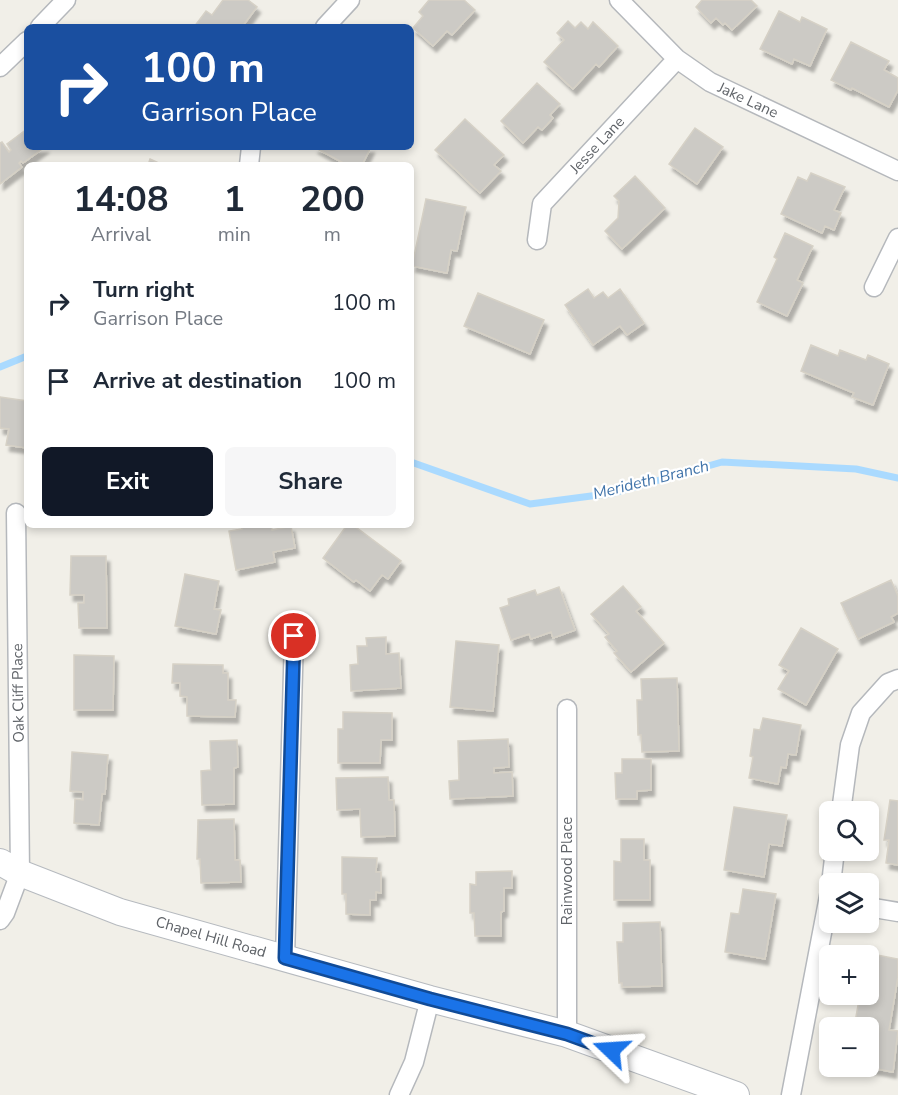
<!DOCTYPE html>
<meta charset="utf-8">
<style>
:root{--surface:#fff;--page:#f6f6f7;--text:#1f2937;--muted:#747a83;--accent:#111827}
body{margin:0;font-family:"Nunito Sans",sans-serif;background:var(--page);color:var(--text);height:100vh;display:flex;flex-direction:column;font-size:22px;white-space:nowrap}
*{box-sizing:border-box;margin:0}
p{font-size:20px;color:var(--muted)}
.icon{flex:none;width:33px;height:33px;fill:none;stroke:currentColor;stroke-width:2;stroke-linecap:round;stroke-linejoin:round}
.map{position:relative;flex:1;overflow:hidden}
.drawer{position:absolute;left:24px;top:162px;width:390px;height:366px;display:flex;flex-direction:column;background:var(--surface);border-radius:9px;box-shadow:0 3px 9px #0003}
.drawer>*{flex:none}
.guide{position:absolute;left:24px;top:24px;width:390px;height:126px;border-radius:9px;box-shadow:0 3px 9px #0003;background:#1a4fa0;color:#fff;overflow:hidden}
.tools{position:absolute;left:819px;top:801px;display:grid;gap:12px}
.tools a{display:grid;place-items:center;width:60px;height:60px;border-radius:9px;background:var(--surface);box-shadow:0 3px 9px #0003;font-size:30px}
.pin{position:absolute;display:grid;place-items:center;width:51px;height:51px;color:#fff;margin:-26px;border:3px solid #fff;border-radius:50%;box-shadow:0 2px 6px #0007}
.me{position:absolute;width:66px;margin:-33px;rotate:290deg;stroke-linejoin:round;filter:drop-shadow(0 0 4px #0008)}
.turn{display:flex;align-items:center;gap:21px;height:126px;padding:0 18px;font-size:27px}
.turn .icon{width:78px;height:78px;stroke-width:2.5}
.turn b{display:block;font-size:42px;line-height:51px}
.eta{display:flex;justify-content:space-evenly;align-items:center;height:102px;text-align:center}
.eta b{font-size:36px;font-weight:700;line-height:42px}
.button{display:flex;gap:12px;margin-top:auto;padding:12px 18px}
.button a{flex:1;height:69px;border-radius:9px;background:var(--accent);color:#fff;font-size:24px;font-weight:700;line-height:69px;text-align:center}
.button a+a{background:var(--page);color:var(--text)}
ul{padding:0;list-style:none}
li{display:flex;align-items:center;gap:18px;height:78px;padding:0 18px}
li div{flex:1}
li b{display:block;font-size:22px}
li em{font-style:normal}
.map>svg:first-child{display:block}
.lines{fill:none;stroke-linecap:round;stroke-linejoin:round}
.stream{stroke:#aadaff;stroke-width:7}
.building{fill:#cccac5;stroke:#d6d1c6;stroke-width:1.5;filter:url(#shadow)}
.street-casing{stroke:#b5b8bc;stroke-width:21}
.secondary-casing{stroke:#b6babf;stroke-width:28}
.street{stroke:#fff;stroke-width:18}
.secondary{stroke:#fff;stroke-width:26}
.route-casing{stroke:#114b97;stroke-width:15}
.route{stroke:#1a73e8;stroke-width:10}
.labels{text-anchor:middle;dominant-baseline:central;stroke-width:4.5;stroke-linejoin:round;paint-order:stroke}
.street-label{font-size:15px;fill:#5f6368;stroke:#fff}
.water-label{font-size:16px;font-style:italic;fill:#4174aa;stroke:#fff}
</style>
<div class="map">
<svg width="898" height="1095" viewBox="0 0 898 1095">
<defs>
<filter id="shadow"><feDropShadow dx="3.5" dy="6" stdDeviation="1.5" flood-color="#0004"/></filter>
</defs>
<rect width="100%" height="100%" fill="#f1efe8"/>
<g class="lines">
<path class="stream" d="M 0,367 L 27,356
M 411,462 L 530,504 L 614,493 L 722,462 L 856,469 L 898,478"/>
</g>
<path class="building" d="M 223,0 L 248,0 L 257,7 L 242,27 L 194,27 L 206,11 L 212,15 Z
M 429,0 L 464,0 L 475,10 L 452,35 L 447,31 L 433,46 L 413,28 L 423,16 L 419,12 Z
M 702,0 L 751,0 L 757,6 L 732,30 L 725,23 L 723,25 L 716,18 L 711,23 L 696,7 Z
M 779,11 L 800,22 L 802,17 L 827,29 L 810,66 L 794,59 L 792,64 L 760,49 Z
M 568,21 L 575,28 L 581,22 L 588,29 L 593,22 L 618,46 L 599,67 L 596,64 L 573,89 L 544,62 L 564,40 L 557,33 Z
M 851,42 L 889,61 L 884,70 L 898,78 L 898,90 L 889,107 L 852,88 L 851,90 L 831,80 Z
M 537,83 L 560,104 L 550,115 L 553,118 L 542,130 L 538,127 L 523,143 L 501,121 Z
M 465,119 L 504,155 L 494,165 L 501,171 L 480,193 L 435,150 Z
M 695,128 L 723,147 L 697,184 L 669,164 Z
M 27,129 L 27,147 L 45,147 L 23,163 L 21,161 L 19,163 L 22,167 L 0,184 L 0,143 L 2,142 L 9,152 L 11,150 L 7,144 Z
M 314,147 L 371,147 L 362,165 L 347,165 Z
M 150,159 L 163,165 L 148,165 Z
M 811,173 L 845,187 L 834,210 L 841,213 L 834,230 L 825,226 L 822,233 L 781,214 L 798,177 L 807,181 Z
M 635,176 L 665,208 L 622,249 L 605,231 L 618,218 L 619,201 L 614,196 Z
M 426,199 L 466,207 L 457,251 L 451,250 L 447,273 L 412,266 Z
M 785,233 L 813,246 L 797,280 L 803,283 L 787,316 L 757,302 L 777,259 L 774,257 Z
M 588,289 L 594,298 L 603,292 L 608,298 L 620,289 L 644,323 L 627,335 L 620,326 L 593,345 L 565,305 Z
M 478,293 L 544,320 L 530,354 L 464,326 Z
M 811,345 L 838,356 L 840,350 L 866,360 L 868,355 L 889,364 L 873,405 L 852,397 L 854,393 L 801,371 Z
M 0,397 L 27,401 L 27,448 L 6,445 L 9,429 L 0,428 Z
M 241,525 L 271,525 L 272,530 L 291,526 L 295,548 L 273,552 L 275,562 L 236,570 L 229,531 L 242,529 Z
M 347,525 L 353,525 L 401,561 L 388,579 L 382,575 L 370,591 L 356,580 L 354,582 L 323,558 Z
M 71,556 L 106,556 L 107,628 L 79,628 L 78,603 L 84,603 L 84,595 L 70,595 Z
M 185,574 L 219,581 L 214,609 L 221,610 L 216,634 L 175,626 Z
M 891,580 L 898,596 L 898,613 L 891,617 L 894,622 L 858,639 L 841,603 Z
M 623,586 L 641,607 L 636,611 L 664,643 L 631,672 L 614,653 L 617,651 L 605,637 L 609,634 L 591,614 Z
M 559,587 L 575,630 L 553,638 L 551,632 L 531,639 L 529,634 L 511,640 L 500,608 L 509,605 L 508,599 L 535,590 L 537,595 Z
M 801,628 L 838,649 L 806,705 L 778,689 L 789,671 L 779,665 Z
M 386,637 L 386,654 L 399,653 L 401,688 L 351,691 L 350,665 L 358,664 L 357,646 L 367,646 L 366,638 Z
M 456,641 L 499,645 L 493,711 L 450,707 Z
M 74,655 L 114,656 L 113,710 L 74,710 Z
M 173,664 L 223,665 L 223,673 L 228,673 L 228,700 L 236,700 L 235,717 L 187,716 L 187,697 L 180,696 L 180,683 L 172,683 Z
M 677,678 L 679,751 L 642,752 L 641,735 L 638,735 L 637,700 L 642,700 L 641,679 Z
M 343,712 L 392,713 L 392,740 L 381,740 L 380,763 L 338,763 L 338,729 L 343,729 Z
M 763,718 L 801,725 L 796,755 L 788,754 L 786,768 L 781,767 L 778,784 L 749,778 L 753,757 L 750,756 L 754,729 L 760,730 Z
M 508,739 L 509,767 L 494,768 L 494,773 L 512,772 L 513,796 L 450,799 L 449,781 L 459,780 L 458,741 Z
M 237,740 L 238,767 L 234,768 L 234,804 L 202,805 L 201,771 L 211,770 L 210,741 Z
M 72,752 L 108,755 L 105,794 L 102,794 L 99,825 L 74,823 L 75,799 L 83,800 L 83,792 L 70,791 Z
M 622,759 L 651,759 L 651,790 L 637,791 L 637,799 L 616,799 L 615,773 L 622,773 Z
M 388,777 L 389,800 L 394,800 L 395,836 L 361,837 L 360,809 L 337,810 L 336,778 Z
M 890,800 L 898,801 L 898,865 L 886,863 L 889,840 L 884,840 Z
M 734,807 L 787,815 L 782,846 L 769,844 L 764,877 L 724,870 Z
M 234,819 L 235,860 L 240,860 L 241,882 L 201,883 L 200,859 L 197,859 L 198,820 Z
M 621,839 L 644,839 L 644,860 L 650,860 L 650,900 L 614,900 L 614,861 L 621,862 Z
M 342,857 L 377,858 L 376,872 L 381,872 L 381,893 L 376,892 L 376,900 L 370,900 L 370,915 L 346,914 L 346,894 L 342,894 Z
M 512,871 L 512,888 L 504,888 L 504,911 L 501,912 L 501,936 L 475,936 L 474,913 L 470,913 L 470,884 L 476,885 L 476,872 Z
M 743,889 L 776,894 L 765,959 L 725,952 L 731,913 L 739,914 Z
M 660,922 L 662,986 L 622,987 L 622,983 L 619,983 L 617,942 L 623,942 L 623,923 Z
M 867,953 L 898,959 L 898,977 L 889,1030 L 898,1031 L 893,1072 L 866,1067 L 868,1066 L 872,1033 L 868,1033 L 868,1028 L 854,1028 L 860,994 L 868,994 L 868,956 L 866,956 Z"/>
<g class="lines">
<defs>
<path id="street" d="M 619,0 L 677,59 L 710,82 L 898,171
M 40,27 L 66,0
M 325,27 L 350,0
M 0,67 L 27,41
M 249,165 L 251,147
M 537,240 L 542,204 L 677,59
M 874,287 L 898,238
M 567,709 L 567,1034
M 841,812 L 850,745 L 861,713 L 888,683 L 898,679
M 831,884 L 835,850
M 868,907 L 898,912
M 0,920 L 5,913 L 20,873 L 16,513
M 285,958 L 294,636
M 399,1095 L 414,1062 L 430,999
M 791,1095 L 830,891"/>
<path id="secondary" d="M 0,862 L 20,873 L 120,912 L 430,999 L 567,1034 L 736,1095"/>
</defs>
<use href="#street" class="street-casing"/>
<use href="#secondary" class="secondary-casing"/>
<use href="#street" class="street"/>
<use href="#secondary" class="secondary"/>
</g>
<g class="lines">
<defs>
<path id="route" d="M 294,636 L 285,958 L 430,999 L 567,1034 L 611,1050"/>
</defs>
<use href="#route" class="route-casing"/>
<use href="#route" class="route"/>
</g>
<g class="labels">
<g class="street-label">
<text transform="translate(748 100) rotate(25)">Jake Lane</text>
<text transform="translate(597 145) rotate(-47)">Jesse Lane</text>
<text transform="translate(18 693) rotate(-91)">Oak Cliff Place</text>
<text transform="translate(567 871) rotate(-90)">Rainwood Place</text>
<text transform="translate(211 937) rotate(16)">Chapel Hill Road</text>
</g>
<g class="water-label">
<text transform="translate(651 480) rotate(-14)">Merideth Branch</text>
</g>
</g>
</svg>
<div class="tools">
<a><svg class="icon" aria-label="search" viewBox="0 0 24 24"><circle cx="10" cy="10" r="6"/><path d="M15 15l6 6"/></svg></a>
<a><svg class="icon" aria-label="layers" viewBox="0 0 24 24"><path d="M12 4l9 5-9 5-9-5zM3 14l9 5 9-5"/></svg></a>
<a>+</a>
<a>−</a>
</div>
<div class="pin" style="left:294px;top:636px;background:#d93025"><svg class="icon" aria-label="arrive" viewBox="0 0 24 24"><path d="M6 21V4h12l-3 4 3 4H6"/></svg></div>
<svg class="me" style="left:611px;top:1050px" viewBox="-20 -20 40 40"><path d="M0-17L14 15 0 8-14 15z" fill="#1a73e8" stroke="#fff" stroke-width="4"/></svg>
<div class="guide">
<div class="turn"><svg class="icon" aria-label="right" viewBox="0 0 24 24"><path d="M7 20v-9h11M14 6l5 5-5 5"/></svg><div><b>100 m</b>Garrison Place</div></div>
</div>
<section class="drawer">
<div class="eta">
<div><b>14:08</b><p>Arrival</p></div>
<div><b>1</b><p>min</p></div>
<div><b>200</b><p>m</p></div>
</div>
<ul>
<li><svg class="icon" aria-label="right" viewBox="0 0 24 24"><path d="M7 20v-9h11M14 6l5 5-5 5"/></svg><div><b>Turn right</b><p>Garrison Place</p></div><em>100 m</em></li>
<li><svg class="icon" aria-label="arrive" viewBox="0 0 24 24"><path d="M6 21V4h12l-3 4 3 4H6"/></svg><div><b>Arrive at destination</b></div><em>100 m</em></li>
</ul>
<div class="button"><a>Exit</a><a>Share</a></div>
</section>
</div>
